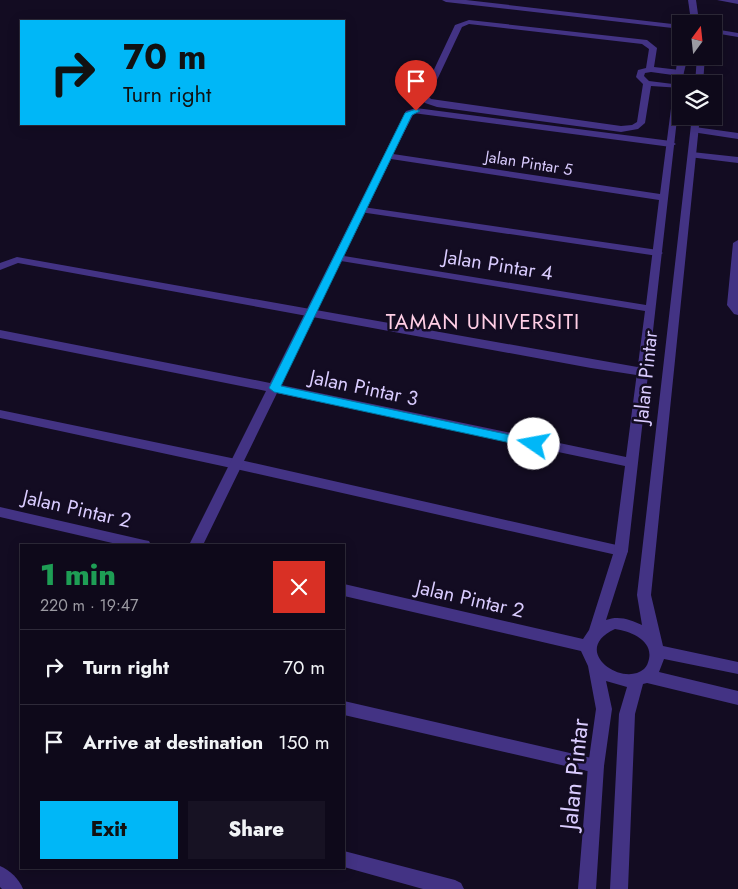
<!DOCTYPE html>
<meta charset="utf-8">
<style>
:root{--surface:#0e091a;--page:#171223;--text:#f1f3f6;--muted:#9b9aa2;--line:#2e2a39;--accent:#00b7f7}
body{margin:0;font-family:Jost,sans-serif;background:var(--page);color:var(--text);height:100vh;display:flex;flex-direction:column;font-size:19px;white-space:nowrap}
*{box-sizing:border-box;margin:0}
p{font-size:16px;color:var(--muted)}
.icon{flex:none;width:28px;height:28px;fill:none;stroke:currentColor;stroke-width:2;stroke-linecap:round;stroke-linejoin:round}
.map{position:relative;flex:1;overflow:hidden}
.drawer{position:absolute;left:20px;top:544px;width:325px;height:325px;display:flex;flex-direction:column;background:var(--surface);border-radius:0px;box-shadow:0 2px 12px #0003,0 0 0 1px var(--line)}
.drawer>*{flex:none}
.hud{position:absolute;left:20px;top:20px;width:325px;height:105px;border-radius:0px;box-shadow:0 2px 12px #0003,0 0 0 1px var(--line);background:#00b7f7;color:#111;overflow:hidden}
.needle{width:32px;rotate:15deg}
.buttons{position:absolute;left:672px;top:15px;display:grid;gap:10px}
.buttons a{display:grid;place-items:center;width:50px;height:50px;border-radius:0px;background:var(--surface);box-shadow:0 2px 12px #0003,0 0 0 1px var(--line);font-size:25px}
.pin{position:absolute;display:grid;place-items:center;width:42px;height:42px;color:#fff;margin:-51px -21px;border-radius:50% 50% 50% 0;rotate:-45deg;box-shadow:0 0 5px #0007}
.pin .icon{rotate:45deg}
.me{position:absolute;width:55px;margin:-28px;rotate:282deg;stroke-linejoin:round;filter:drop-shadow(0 0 4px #0008)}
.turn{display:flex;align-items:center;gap:18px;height:105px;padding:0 20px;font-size:22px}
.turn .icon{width:65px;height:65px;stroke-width:2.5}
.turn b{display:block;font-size:35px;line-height:42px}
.round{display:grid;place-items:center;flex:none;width:52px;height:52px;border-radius:0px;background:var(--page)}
.head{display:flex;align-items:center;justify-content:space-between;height:85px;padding:0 20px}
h1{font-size:30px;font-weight:800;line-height:38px;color:#1e9e55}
.cta{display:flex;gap:10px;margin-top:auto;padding:10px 20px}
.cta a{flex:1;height:58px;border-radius:0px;background:var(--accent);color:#111;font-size:20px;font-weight:800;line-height:58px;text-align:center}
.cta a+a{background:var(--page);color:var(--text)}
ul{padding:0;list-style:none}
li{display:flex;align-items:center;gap:15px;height:75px;padding:0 20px;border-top:1px solid var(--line)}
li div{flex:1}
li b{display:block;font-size:19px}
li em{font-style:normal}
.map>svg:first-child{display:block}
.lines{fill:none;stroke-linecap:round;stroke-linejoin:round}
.service{fill:#433384;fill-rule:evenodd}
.minor{fill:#433384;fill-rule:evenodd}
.tertiary{fill:#433384;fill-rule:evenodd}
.route{fill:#00b7f7;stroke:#0077a1}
.labels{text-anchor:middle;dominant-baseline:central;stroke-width:5;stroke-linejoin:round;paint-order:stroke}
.far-street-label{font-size:16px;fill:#daccff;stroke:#130c22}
.street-label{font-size:20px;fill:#daccff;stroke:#130c22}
.neighbourhood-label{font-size:21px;letter-spacing:1px;fill:#ffcee5;stroke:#130c22}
.near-street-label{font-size:24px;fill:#daccff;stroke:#130c22}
</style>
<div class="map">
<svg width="738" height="889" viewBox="0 0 738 889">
<rect width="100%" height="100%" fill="#130c22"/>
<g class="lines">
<path class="service" d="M 717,0 L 738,0 L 738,4 Z
M 469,20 L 647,40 L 657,48 L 654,67 L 680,70 L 684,73 L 680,76 L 651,72 L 645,73 L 644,76 L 649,81 L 681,85 L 681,88 L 651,86 L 645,123 L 638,129 L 621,132 L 437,107 L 425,103 L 421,97 L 455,25 ZM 469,24 L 642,44 L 649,49 L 646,68 L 638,70 L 636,77 L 643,84 L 637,122 L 632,125 L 621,126 L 431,99 L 429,97 L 462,27 Z
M 416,108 L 671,141 L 676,144 L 671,147 L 413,113 L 413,109 Z
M 695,127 L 738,133 L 738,139 L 692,132 L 691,130 Z
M 692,152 L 738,157 L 738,163 L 689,157 L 689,153 Z
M 363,207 L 658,250 L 663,253 L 658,256 L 360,212 L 360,208 Z
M 738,240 L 738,315 L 734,314 L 727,305 L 733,243 Z
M 17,257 L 643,368 L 649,372 L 643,376 L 591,368 L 18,263 L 0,270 L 0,263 Z
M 0,410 L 236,459 L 621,546 L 626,547 L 628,551 L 626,555 L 621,556 L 236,469 L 0,418 Z
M 344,701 L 596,759 L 602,761 L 604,766 L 602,771 L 596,773 L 344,715 Z"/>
<path class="minor" d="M 442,0 L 466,0 L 681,25 L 681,29 L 446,2 Z
M 688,0 L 696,0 L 698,14 L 704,24 L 696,24 L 690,14 Z
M 714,29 L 738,33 L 738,37 L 714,33 Z
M 681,54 L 681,56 L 688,56 L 681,84 L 628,551 L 606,620 C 619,615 631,620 642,625 L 637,595 L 692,116 L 700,116 L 651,595 L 663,646 L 738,662 L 738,674 L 664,659 L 659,672 L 738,691 L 738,705 L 647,683 L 643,684 L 635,714 L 628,889 L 610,889 L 619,714 L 627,687 L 606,681 L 612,709 L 604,766 L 596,889 L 578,889 L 588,766 L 596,709 L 588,666 L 581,651 L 344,596 L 344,584 L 583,639 L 589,630 L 614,551 L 625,466 L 277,393 L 203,545 L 189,545 L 266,391 L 0,338 L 0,330 L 270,383 L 406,111 L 416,108 L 420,111 L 413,115 L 393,154 L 660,194 L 677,62 ZM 391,159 L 659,200 L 646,305 L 344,256 ZM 341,261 L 645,311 L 626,457 L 281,385 ZM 615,629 C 630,631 653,640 649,659 C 648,663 647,666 644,669 C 622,688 569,650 615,629 Z
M 697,56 L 705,56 L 703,84 L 695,84 Z
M 0,507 L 144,540 L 149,541 L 151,545 L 121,545 L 0,517 Z
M 344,851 L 455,880 L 461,883 L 464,889 L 423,889 L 344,867 Z"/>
<path class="tertiary" d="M 0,866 C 10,870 19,879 23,889 L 2,889 L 0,887 Z"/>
</g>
<path class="route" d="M 416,109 L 420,111 L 412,115 L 281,386 L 534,440 L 538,441 L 539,444 L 538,447 L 534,448 L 274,392 L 269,388 L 405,113 Z"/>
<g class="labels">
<g class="far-street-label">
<text transform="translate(529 163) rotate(9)">Jalan Pintar 5</text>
</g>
<g class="street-label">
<text transform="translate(498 265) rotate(9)">Jalan Pintar 4</text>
<text transform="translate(646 377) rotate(-84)">Jalan Pintar</text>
<text transform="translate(364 388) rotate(12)">Jalan Pintar 3</text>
<text transform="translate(77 509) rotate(13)">Jalan Pintar 2</text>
<text transform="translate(470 599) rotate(13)">Jalan Pintar 2</text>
</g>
<g class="neighbourhood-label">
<text x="483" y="322">TAMAN UNIVERSITI</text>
</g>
<g class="near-street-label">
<text transform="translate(574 774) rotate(-84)">Jalan Pintar</text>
</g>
</g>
</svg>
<div class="buttons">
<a><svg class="needle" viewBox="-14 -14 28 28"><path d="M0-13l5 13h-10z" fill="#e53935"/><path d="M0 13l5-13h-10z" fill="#9b9aa2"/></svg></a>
<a><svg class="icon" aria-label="layers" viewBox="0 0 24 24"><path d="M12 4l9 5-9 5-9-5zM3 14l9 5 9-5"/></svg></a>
</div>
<div class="pin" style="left:416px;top:111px;background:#d93025"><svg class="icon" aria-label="arrive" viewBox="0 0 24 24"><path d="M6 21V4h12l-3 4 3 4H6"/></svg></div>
<svg class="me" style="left:534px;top:444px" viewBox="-20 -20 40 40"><circle r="19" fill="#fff"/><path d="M0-13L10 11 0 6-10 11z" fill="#00b7f7"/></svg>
<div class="hud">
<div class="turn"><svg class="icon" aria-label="right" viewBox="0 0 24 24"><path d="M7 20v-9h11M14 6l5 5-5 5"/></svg><div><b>70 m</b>Turn right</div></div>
</div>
<section class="drawer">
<div class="head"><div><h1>1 min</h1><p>220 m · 19:47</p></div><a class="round" style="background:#d93025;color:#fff"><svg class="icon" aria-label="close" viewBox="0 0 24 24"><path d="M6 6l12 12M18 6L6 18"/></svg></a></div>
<ul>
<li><svg class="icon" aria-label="right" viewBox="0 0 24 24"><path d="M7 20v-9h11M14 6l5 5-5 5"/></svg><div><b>Turn right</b></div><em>70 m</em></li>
<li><svg class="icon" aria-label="arrive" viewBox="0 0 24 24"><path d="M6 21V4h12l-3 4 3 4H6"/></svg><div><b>Arrive at destination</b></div><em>150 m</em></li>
</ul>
<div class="cta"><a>Exit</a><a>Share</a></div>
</section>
</div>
